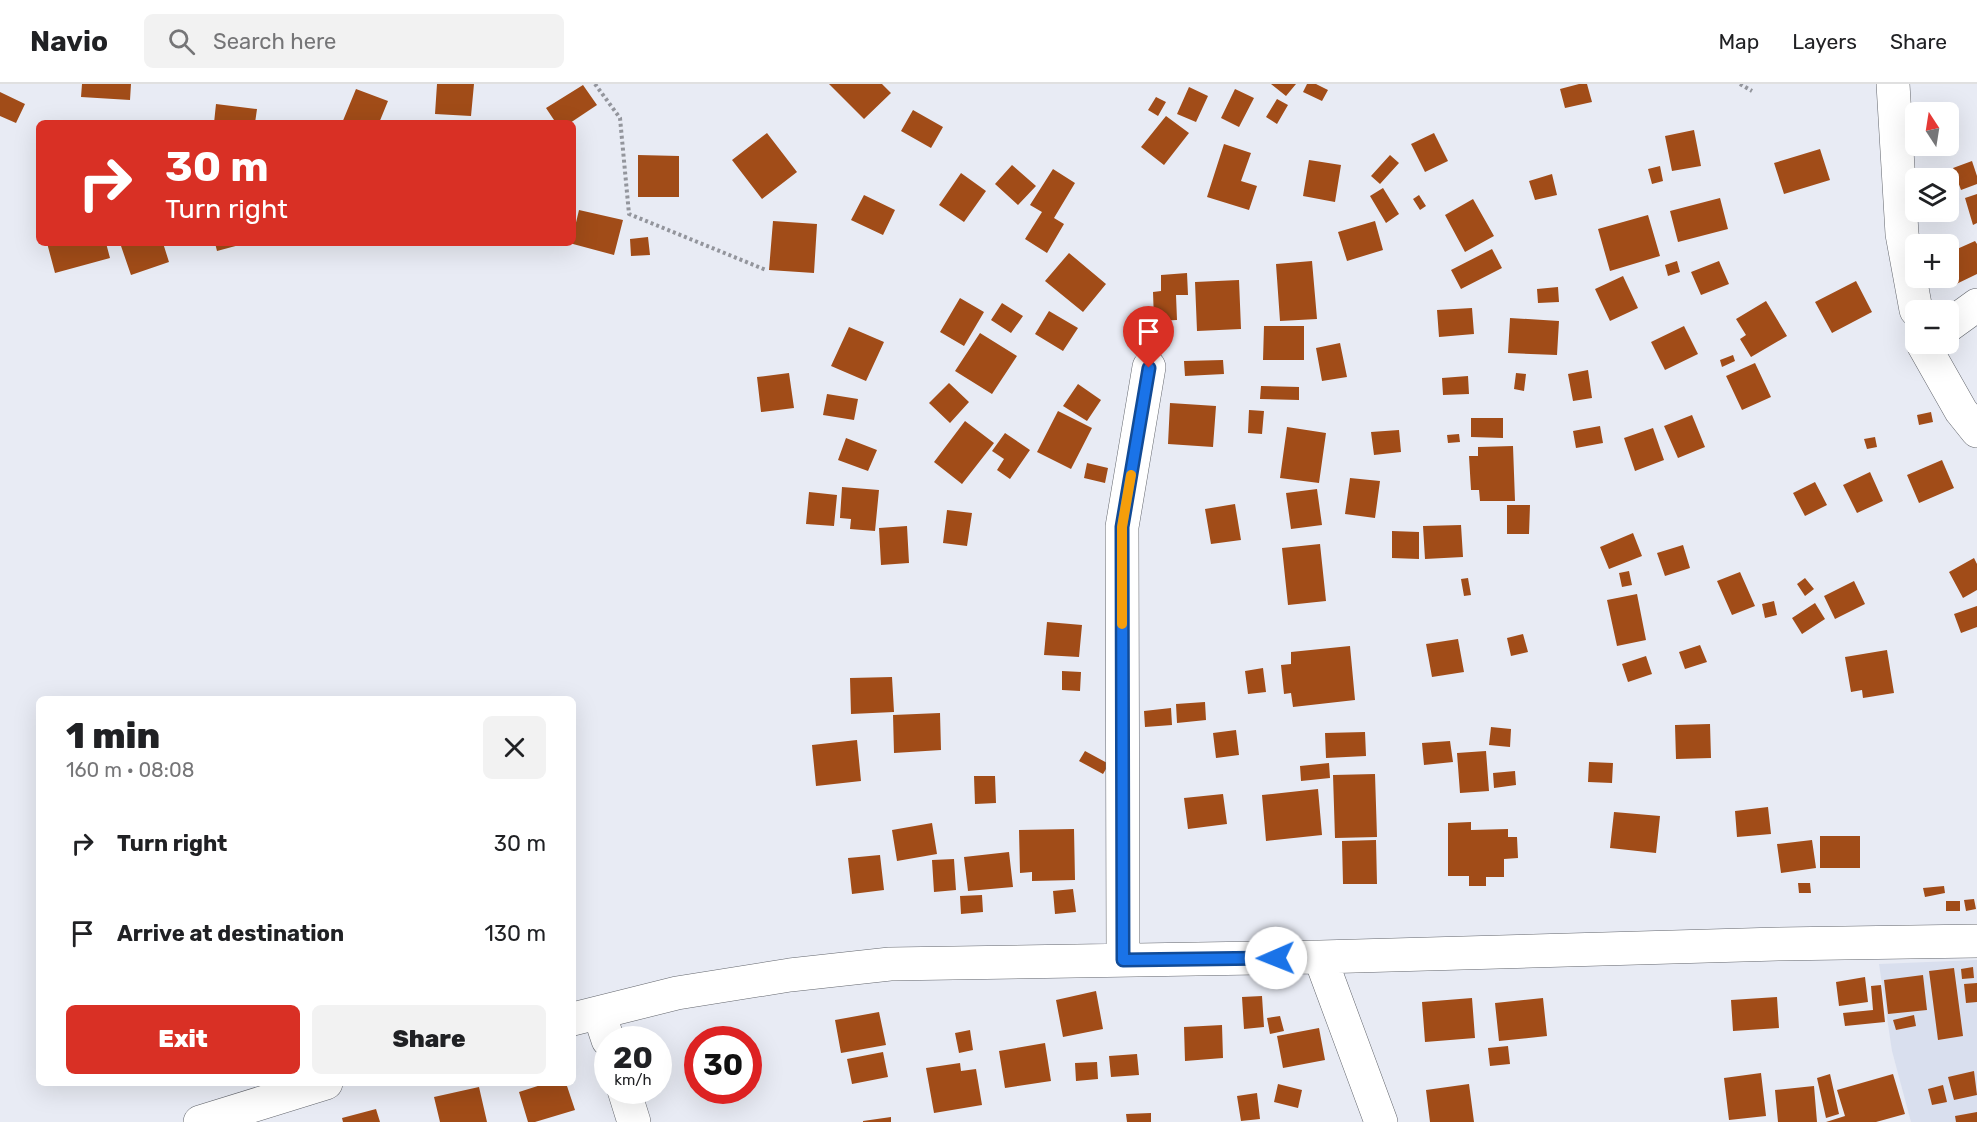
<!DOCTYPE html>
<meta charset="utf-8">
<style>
:root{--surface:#fff;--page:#f2f2f2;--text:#202124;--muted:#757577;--line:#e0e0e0;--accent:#d93025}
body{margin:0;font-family:Rubik,sans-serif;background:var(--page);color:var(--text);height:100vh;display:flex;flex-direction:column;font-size:22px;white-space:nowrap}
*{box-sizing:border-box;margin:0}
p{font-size:20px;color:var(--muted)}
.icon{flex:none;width:33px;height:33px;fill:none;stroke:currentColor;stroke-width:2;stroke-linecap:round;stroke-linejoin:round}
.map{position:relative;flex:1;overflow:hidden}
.sheet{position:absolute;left:36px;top:612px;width:540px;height:390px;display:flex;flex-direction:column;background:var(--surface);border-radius:9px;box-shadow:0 6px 24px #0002}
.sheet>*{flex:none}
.hud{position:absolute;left:36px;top:36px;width:540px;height:126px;border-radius:9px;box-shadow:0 6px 24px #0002;background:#d93025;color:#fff;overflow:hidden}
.needle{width:39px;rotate:348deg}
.controls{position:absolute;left:1905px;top:18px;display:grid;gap:12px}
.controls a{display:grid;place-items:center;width:54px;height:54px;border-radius:9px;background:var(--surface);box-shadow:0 6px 24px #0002;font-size:30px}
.speed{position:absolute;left:594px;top:942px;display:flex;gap:12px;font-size:30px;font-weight:700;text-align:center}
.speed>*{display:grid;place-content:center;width:78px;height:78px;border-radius:50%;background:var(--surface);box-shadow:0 6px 24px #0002;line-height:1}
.speed small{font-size:15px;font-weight:400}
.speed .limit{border:9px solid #d22;background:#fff;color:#111}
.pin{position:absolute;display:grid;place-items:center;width:51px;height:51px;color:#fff;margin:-62px -26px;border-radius:50% 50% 50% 0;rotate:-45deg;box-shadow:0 0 6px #0007}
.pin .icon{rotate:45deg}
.me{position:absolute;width:66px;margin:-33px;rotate:269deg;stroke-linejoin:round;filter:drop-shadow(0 0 4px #0008)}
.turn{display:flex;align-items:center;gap:21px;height:126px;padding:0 30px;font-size:27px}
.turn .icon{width:78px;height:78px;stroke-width:2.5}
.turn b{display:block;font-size:42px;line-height:51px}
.round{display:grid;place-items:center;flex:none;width:63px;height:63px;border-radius:9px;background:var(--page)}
.head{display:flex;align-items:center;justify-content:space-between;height:102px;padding:0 30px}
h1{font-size:36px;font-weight:800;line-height:45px}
.button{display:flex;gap:12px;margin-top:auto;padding:12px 30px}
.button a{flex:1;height:69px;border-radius:9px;background:var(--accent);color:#fff;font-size:24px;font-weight:800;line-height:69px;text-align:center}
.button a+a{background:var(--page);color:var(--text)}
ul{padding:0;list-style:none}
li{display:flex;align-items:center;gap:18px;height:90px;padding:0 30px}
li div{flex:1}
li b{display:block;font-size:22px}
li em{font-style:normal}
header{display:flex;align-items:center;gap:36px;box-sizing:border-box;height:84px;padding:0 30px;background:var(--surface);border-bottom:2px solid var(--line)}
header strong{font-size:28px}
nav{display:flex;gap:33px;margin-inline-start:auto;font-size:21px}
.search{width:420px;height:54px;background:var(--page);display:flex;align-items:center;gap:15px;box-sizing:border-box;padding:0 21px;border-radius:9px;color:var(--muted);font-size:22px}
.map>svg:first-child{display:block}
.built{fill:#d9dfee}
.building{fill:#a14c18}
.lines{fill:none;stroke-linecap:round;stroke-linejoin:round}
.minor-casing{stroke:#63666d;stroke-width:34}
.path{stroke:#93959c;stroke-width:4;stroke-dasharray:3 3;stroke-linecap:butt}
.minor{stroke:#fff;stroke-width:33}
.route-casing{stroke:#114b97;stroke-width:15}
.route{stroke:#1a73e8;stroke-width:10}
.slow{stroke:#f59e0b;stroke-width:10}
</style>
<header>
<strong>Navio</strong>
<div class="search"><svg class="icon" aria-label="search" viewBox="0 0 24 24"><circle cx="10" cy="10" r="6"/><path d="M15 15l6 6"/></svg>Search here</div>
<nav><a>Map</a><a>Layers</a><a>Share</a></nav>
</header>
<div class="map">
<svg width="1977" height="1038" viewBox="0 0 1977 1038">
<rect width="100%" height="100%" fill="#e8ebf4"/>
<path class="built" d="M 1977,876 L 1977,1038 L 1911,1038 L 1892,967 L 1879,880 Z"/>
<path class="building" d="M 82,0 L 131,0 L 130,16 L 81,13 Z
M 437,0 L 474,0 L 471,32 L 435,30 Z
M 829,0 L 882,0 L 891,9 L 864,35 Z
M 1271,0 L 1296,0 L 1286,12 Z
M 1307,0 L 1316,0 L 1328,6 L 1322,17 L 1303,8 Z
M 1579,0 L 1587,0 L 1592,18 L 1565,24 L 1560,5 Z
M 583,1 L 597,21 L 570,39 L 556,39 L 546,24 Z
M 1189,3 L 1208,12 L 1196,38 L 1177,30 Z
M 356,5 L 388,17 L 379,39 L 342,39 Z
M 1235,5 L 1254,14 L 1239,43 L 1221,34 Z
M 0,8 L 25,20 L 16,39 L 0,32 Z
M 1156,13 L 1166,18 L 1158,32 L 1148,26 Z
M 1277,15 L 1288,21 L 1277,40 L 1266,33 Z
M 216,20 L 257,25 L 255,39 L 214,39 Z
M 913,26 L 943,43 L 931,64 L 901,47 Z
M 1166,32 L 1189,49 L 1164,81 L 1141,63 Z
M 1694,46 L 1701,82 L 1672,87 L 1665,52 Z
M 767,49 L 797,88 L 762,115 L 732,76 Z
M 1434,49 L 1448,77 L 1425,88 L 1411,60 Z
M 1224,60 L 1251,69 L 1241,97 L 1257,102 L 1249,126 L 1207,113 Z
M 1820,65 L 1830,96 L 1784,110 L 1774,79 Z
M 638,71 L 679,72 L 679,113 L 638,113 Z
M 1390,71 L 1399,79 L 1380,100 L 1371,92 Z
M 1309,76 L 1341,81 L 1335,118 L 1303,112 Z
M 1972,77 L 1977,92 L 1977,100 L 1961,106 L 1953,84 Z
M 1012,81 L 1036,102 L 1018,121 L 995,100 Z
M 1660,82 L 1663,97 L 1652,100 L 1648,85 Z
M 1053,85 L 1075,99 L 1054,134 L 1064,140 L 1047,169 L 1025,155 L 1042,128 L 1030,121 Z
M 961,89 L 986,107 L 964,138 L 939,121 Z
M 1552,90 L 1557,111 L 1535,116 L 1529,97 Z
M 1383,104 L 1399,130 L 1386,139 L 1370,112 Z
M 1977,110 L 1977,139 L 1973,141 L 1965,114 Z
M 864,111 L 895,126 L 883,151 L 851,136 Z
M 1419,111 L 1426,122 L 1420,126 L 1413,115 Z
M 1720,114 L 1728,145 L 1678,158 L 1670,127 Z
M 1473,115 L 1494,152 L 1465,168 L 1445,131 Z
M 579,126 L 623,136 L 614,171 L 573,160 L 573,151 Z
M 1648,131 L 1660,172 L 1610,187 L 1598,145 Z
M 773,137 L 817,140 L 814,189 L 769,186 Z
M 1375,137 L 1383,166 L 1347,177 L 1338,148 Z
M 648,153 L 650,171 L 631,172 L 630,155 Z
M 1975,157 L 1977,160 L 1977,190 L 1948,204 L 1943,194 L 1948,194 L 1948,169 Z
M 47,159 L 106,159 L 110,174 L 55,189 Z
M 129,159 L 163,159 L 169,178 L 131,191 L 121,162 Z
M 215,159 L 243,159 L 243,160 L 217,167 Z
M 1492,165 L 1502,184 L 1461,205 L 1451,186 Z
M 1069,169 L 1106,200 L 1083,228 L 1045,197 Z
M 1312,177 L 1317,235 L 1280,237 L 1276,180 Z
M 1677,177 L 1680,188 L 1668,192 L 1665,181 Z
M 1719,177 L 1729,200 L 1701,211 L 1691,188 Z
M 1187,189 L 1188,211 L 1176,211 L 1177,236 L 1154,237 L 1153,208 L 1161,207 L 1161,191 Z
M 1623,192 L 1638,224 L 1610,237 L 1595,205 Z
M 1239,196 L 1241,245 L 1197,247 L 1195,198 Z
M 1856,197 L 1872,228 L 1832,249 L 1815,218 Z
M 1558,203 L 1559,218 L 1538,219 L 1537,205 Z
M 960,214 L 984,228 L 964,262 L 940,248 Z
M 1766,217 L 1787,252 L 1751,273 L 1740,255 L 1746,251 L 1736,235 Z
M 1002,219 L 1023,232 L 1011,249 L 991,236 Z
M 1472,224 L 1474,250 L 1439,253 L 1437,226 Z
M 1049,227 L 1078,244 L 1063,267 L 1035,250 Z
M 1510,234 L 1559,237 L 1557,271 L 1508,269 Z
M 1264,242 L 1304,242 L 1304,276 L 1263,276 Z
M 1684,242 L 1698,270 L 1665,286 L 1651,258 Z
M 849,243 L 884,258 L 866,297 L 831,282 Z
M 980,249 L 1017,272 L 992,310 L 955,287 Z
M 1340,259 L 1347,293 L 1322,297 L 1316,264 Z
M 1733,271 L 1735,277 L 1722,283 L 1720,276 Z
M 1223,276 L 1224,290 L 1185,292 L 1184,277 Z
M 1755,279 L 1771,313 L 1742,326 L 1726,292 Z
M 1588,286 L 1592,314 L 1573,317 L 1568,290 Z
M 789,289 L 794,324 L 761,328 L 757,293 Z
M 1516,289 L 1526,290 L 1524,307 L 1514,305 Z
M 1468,292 L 1469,310 L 1443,311 L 1442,294 Z
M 949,299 L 969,318 L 950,339 L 929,319 Z
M 1078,300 L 1101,316 L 1087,337 L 1063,322 Z
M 1261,302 L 1299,303 L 1299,316 L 1260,315 Z
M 827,310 L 858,315 L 854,336 L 823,331 Z
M 1170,319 L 1216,322 L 1213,363 L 1168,360 Z
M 1249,326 L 1264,327 L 1262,350 L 1248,349 Z
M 1058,327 L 1092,344 L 1071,385 L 1037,368 Z
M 1931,328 L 1933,338 L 1919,341 L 1917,331 Z
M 1692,331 L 1705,363 L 1678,374 L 1664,342 Z
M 1471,334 L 1503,334 L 1503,354 L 1471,353 Z
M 965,337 L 994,359 L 962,400 L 934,378 Z
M 1600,342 L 1603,359 L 1576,364 L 1573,347 Z
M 1287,343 L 1326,349 L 1319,399 L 1280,394 Z
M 1653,344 L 1664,376 L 1635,387 L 1624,354 Z
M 1399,346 L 1401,368 L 1374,371 L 1371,348 Z
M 1005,349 L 1030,366 L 1010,395 L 997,386 L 1004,375 L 992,367 Z
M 1459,350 L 1460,358 L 1448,359 L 1447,351 Z
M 1875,353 L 1877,363 L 1867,365 L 1864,355 Z
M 846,354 L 877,366 L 868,387 L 838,376 Z
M 1513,362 L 1515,417 L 1480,417 L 1479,406 L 1471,406 L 1469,372 L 1478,372 L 1478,363 Z
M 1942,376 L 1954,404 L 1919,419 L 1907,391 Z
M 1087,379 L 1108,384 L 1105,399 L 1084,394 Z
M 1870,388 L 1883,417 L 1857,429 L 1843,401 Z
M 1350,394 L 1380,397 L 1375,434 L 1345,430 Z
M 1815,398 L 1827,421 L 1805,432 L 1793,409 Z
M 842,403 L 879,406 L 875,447 L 850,445 L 851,435 L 840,434 Z
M 1317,405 L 1322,441 L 1291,445 L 1286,409 Z
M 809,408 L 837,411 L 834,442 L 806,440 Z
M 1235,420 L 1241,456 L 1211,460 L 1205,425 Z
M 1507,421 L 1530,421 L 1529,450 L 1507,450 Z
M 947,426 L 972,429 L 967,462 L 943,459 Z
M 1461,441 L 1463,473 L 1425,475 L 1423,442 Z
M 907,442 L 909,479 L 881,481 L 879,444 Z
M 1392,447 L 1419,448 L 1419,475 L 1392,474 Z
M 1633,449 L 1642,472 L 1609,485 L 1600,463 Z
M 1320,460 L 1326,517 L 1288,521 L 1282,464 Z
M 1683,461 L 1690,484 L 1665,492 L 1657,469 Z
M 1974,474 L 1977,480 L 1977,506 L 1963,514 L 1949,488 Z
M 1629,487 L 1632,501 L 1622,503 L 1619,489 Z
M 1740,488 L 1755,522 L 1732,531 L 1717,497 Z
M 1468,494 L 1471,511 L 1464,512 L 1461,495 Z
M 1805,494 L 1814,505 L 1805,512 L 1797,500 Z
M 1854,497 L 1865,520 L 1835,535 L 1824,512 Z
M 1637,510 L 1646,556 L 1617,562 L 1607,516 Z
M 1774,517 L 1777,531 L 1765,534 L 1762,520 Z
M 1815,519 L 1825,535 L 1802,550 L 1792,534 Z
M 1977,522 L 1977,543 L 1961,549 L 1954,530 Z
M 1047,538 L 1082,541 L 1079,573 L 1044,571 Z
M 1523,550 L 1528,568 L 1511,572 L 1507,554 Z
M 1458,555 L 1464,588 L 1432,593 L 1426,560 Z
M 1700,561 L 1707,578 L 1685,585 L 1679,568 Z
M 1350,562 L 1355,616 L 1293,623 L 1291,609 L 1284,610 L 1281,581 L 1291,580 L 1291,568 Z
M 1887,566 L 1894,609 L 1863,614 L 1862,606 L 1851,608 L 1845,573 Z
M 1646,572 L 1652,590 L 1628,598 L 1622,580 Z
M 1263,584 L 1266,608 L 1248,610 L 1245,587 Z
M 1062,587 L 1081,588 L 1080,607 L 1062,606 Z
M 892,593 L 894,628 L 851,630 L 850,594 Z
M 1205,618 L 1206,636 L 1177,639 L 1176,620 Z
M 1171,624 L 1172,641 L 1145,643 L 1144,627 Z
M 940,629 L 941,666 L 894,669 L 893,631 Z
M 1710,640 L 1711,674 L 1676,675 L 1675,641 Z
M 1491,643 L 1511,645 L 1510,663 L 1489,661 Z
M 1236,646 L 1239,671 L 1216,674 L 1213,649 Z
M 1365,648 L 1366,672 L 1326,674 L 1325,649 Z
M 857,656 L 861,697 L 816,702 L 812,661 Z
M 1450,657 L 1453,678 L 1424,681 L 1422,659 Z
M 1085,667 L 1109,680 L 1103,690 L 1079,677 Z
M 1486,667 L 1489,707 L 1460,709 L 1457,669 Z
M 1589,678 L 1613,679 L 1612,699 L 1588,698 Z
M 1329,679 L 1330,694 L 1301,697 L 1300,682 Z
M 1515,687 L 1516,701 L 1494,704 L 1493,689 Z
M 1375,690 L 1377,753 L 1335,754 L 1333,691 Z
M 974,692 L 995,692 L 996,719 L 975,720 Z
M 1318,705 L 1322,751 L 1266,757 L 1262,711 Z
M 1223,710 L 1227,740 L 1188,745 L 1184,714 Z
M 1768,723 L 1771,750 L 1737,753 L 1735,727 Z
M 1614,728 L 1660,732 L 1656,769 L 1610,764 Z
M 1471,738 L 1471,746 L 1508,745 L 1508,753 L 1517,753 L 1518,774 L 1504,775 L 1504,793 L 1486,793 L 1486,802 L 1469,802 L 1469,792 L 1448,792 L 1448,739 Z
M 932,739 L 937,770 L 897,777 L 892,746 Z
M 1074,745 L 1075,796 L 1032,797 L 1032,788 L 1020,789 L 1019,746 Z
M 1820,752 L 1860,752 L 1860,784 L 1820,784 Z
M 1376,756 L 1377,800 L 1343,800 L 1342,757 Z
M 1812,756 L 1816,784 L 1781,789 L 1777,760 Z
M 1009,768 L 1013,803 L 968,807 L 964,773 Z
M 880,771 L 884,806 L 852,810 L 848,774 Z
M 954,775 L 956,806 L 934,808 L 932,776 Z
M 1798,799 L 1810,799 L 1811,809 L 1799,809 Z
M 1944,802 L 1945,809 L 1925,813 L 1923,804 Z
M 1073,805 L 1076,828 L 1055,830 L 1053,807 Z
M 982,811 L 983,828 L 961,830 L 960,812 Z
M 1974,815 L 1976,825 L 1966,827 L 1964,816 Z
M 1946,817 L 1960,817 L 1960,827 L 1946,827 Z
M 1973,883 L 1974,894 L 1962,895 L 1961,885 Z
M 1954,884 L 1963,952 L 1938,956 L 1929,887 Z
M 1923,891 L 1927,926 L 1888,930 L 1884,896 Z
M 1865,893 L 1868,918 L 1839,922 L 1836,898 Z
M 1977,899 L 1977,918 L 1966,919 L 1964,900 Z
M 1881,901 L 1885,938 L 1845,942 L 1843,929 L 1873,926 L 1871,902 Z
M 1096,907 L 1103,945 L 1063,953 L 1056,916 Z
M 1262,912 L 1264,943 L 1244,945 L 1242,913 Z
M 1777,913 L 1779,944 L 1733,947 L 1731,916 Z
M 1472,914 L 1475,954 L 1425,958 L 1422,918 Z
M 1543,914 L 1547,952 L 1499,957 L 1495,919 Z
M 879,928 L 886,961 L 841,969 L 835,936 Z
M 1914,931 L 1916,942 L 1896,946 L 1893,936 Z
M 1280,932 L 1284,947 L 1270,950 L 1267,934 Z
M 1222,941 L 1223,974 L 1185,977 L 1184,943 Z
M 1319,944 L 1325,976 L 1283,984 L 1277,952 Z
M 970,946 L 973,966 L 959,969 L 955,949 Z
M 1045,959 L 1051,997 L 1005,1004 L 999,967 Z
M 1508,962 L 1510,980 L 1490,982 L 1488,964 Z
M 883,968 L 888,993 L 852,1000 L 847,975 Z
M 1137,970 L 1139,991 L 1111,993 L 1109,972 Z
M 1097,978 L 1098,995 L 1076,997 L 1075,979 Z
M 960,979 L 961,987 L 976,985 L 982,1021 L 934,1029 L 926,984 Z
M 1974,987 L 1977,1011 L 1954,1016 L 1948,993 Z
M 1761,989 L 1766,1032 L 1729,1036 L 1724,994 Z
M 1830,990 L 1839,1030 L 1826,1034 L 1817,994 Z
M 1893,990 L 1905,1030 L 1876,1038 L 1826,1038 L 1845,1032 L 1837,1006 Z
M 547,999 L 566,999 L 575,1026 L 535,1038 L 528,1038 L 519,1008 Z
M 1278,1000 L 1302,1006 L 1298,1024 L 1274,1018 Z
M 1469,1000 L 1474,1038 L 1430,1038 L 1426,1006 Z
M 1943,1001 L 1947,1018 L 1932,1021 L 1928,1005 Z
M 1814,1002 L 1817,1038 L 1778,1038 L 1775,1006 Z
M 479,1003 L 487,1038 L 440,1038 L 434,1013 Z
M 1257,1009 L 1260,1035 L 1241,1037 L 1237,1012 Z
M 376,1025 L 380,1038 L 343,1038 L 342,1034 Z
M 1977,1028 L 1977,1038 L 1956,1038 L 1955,1032 Z
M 1151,1029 L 1151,1038 L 1127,1038 L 1126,1030 Z
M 891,1033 L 891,1038 L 863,1038 L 863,1037 Z"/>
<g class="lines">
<defs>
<path id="minor" d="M 1893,0 L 1902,150 L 1916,226
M 1948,242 L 1977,221
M 1923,260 L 1961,327 L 1977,347
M 1320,873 L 1381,1038
M 1123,876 L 1122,443 L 1149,283
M 599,929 L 608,956
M 573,935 L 677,909 L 790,891 L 890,880 L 1320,873 L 1778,860 L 1977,857
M 624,1006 L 634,1038
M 200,1038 L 326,999"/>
</defs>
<use href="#minor" class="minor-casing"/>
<path class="path" d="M 595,0 L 620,34 L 629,130 L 766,186
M 1740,0 L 1752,7"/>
<use href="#minor" class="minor"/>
</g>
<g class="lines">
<defs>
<path id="route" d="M 1149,284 L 1122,443 L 1123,876 L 1276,874"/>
</defs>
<use href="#route" class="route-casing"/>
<use href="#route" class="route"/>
<path class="slow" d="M 1122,540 L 1122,443 L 1131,391"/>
</g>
</svg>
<div class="controls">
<a><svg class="needle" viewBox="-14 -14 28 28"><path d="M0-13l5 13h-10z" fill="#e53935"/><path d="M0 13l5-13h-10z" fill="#757577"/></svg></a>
<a><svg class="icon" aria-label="layers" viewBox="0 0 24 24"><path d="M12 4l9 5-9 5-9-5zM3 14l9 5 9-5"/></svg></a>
<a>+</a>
<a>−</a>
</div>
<div class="speed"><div>20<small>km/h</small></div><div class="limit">30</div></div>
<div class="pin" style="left:1149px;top:284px;background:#d93025"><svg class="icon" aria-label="arrive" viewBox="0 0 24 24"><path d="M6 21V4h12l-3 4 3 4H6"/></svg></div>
<svg class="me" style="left:1276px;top:874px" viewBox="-20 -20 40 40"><circle r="19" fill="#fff"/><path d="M0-13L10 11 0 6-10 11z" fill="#1a73e8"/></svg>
<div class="hud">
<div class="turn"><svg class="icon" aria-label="right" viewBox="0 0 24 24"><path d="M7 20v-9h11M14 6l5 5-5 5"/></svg><div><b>30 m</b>Turn right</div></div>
</div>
<section class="sheet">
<div class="head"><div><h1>1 min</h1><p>160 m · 08:08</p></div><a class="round"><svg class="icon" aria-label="close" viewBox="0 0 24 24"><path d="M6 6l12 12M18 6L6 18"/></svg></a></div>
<ul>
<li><svg class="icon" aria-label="right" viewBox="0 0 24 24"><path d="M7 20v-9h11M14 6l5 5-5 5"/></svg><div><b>Turn right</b></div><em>30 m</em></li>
<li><svg class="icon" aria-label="arrive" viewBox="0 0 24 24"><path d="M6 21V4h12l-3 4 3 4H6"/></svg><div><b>Arrive at destination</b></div><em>130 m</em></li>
</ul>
<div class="button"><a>Exit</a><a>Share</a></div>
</section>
</div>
